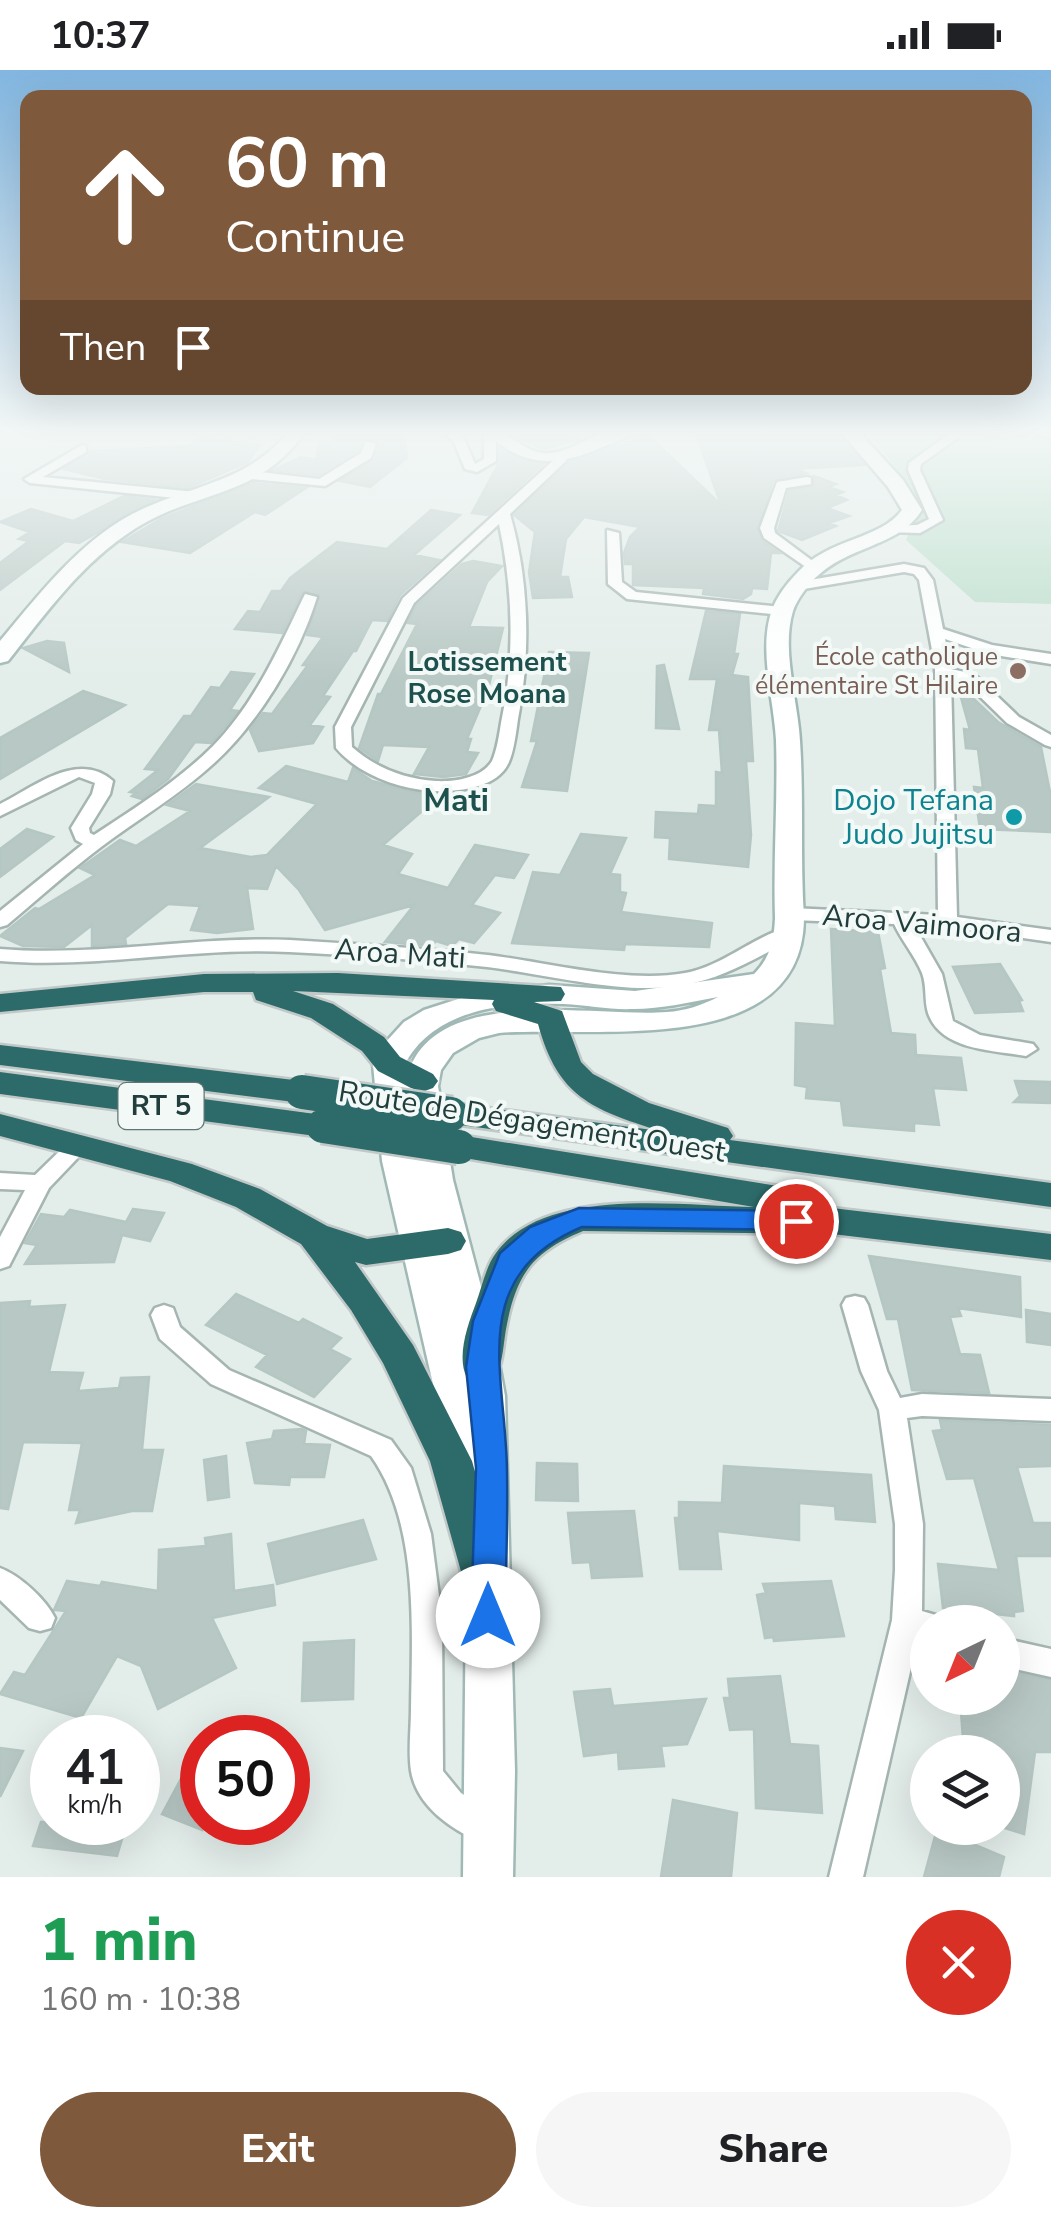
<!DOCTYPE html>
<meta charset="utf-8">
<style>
:root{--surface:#fff;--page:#f6f6f6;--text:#202124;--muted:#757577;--accent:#7f593c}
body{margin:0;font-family:"Nunito Sans",sans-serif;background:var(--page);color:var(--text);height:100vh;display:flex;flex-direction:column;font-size:38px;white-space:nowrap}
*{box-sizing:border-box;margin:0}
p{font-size:32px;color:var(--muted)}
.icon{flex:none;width:55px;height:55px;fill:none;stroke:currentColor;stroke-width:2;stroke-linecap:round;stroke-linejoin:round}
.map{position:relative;height:1807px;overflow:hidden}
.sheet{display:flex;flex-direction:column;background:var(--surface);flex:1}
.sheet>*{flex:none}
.hud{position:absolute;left:20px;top:20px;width:1012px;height:305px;border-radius:20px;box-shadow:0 10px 40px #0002;background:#7f593c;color:#fff;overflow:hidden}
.needle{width:65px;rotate:223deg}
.fabs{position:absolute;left:910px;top:1535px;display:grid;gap:20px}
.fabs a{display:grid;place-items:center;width:110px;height:110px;border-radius:50%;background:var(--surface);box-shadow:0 10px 40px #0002;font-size:50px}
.speed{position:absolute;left:30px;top:1645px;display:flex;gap:20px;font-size:50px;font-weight:700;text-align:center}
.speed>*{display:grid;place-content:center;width:130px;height:130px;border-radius:50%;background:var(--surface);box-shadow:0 10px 40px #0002;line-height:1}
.speed small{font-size:25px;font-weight:400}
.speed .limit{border:15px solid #d22;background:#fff;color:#111}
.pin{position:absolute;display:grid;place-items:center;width:85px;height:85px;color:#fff;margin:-42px;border:5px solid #fff;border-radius:50%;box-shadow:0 2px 10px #0007}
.me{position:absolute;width:110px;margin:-55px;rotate:0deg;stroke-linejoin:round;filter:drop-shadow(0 0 8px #0008)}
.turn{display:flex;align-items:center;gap:35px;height:210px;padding:0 40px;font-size:45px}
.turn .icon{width:130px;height:130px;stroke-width:2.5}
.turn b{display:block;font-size:70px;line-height:85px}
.then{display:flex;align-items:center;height:95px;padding:0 40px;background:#0003;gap:20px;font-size:38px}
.round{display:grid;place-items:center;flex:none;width:105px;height:105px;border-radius:52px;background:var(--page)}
.overview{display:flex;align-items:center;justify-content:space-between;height:170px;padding:0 40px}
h1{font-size:60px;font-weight:800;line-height:75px;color:#1e9e55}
.primary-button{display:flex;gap:20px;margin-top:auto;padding:20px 40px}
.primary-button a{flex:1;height:115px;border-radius:60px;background:var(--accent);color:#fff;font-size:40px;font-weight:800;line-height:115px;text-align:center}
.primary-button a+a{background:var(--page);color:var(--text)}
.status{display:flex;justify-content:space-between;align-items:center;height:70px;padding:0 50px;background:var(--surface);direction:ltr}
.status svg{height:28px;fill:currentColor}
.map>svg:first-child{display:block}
.green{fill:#bbdecb}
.building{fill:#b8c8c4;stroke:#b5c7c3;stroke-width:2.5}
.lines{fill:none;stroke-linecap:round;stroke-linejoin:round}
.street-casing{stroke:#a5b5b2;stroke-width:5}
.secondary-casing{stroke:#a1b9b5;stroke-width:5}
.highway-casing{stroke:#c1c9c8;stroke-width:5}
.street{fill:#fff;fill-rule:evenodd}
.secondary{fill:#fff;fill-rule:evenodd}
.highway{fill:#2d6b6a;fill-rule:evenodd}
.highway-bridge-casing{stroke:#c1c9c8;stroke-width:39;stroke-linecap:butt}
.highway-bridge{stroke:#2d6b6a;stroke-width:34}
.route{fill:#1a73e8;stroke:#114b97;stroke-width:2.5}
.education-dot{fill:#8d6e63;stroke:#f3f9f7;stroke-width:4}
.culture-dot{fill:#0f9aa8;stroke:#f3f9f7;stroke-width:4}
.labels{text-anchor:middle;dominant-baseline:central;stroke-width:8;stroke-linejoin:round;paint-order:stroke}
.far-education-label{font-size:25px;fill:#785e54;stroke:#f3f9f7;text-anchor:end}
.far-neighbourhood-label{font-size:28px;font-weight:bold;fill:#1d514e;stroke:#f3f9f7}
.shield{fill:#f3f9f7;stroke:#617674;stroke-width:2.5}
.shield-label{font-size:28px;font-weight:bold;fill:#223e3c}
.culture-label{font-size:30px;fill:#0d838f;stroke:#f3f9f7;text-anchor:end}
.street-label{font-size:30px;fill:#223e3c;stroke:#f3f9f7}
.neighbourhood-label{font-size:32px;font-weight:bold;fill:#1d514e;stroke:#f3f9f7}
</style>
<div class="status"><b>10:37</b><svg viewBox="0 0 49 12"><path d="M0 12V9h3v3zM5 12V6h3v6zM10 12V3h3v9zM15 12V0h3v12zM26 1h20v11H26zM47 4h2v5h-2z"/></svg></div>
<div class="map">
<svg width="1051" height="1807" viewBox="0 0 1051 1807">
<rect width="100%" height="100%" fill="#e3edea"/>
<path class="green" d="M 869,361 L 1051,361 L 1051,534 L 975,532 L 906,470 L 922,436 Z"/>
<path class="building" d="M 377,361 L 404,361 L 407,388 L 370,417 L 340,411 L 375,389 L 379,372 L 367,367 L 358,380 L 318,405 L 273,400 L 301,387 L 316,390 L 319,373 L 333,373 L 335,366 Z
M 538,361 L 549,361 L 581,369 L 543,379 L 519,368 Z
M 695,361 L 836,361 L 864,395 L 794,399 L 806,403 L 773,411 L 757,459 L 762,471 L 779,483 L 771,483 L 767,519 L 752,518 L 751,524 L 743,529 L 703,524 L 704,518 L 633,515 L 633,494 L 625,494 L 624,483 L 630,467 L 640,457 L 584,447 L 566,469 L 560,507 L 568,507 L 572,527 L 533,528 L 529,502 L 535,462 L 514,445 L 570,392 L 648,365 L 721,435 Z
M 199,368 L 260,375 L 248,392 L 188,418 L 105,409 L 64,399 L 91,381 L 190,376 Z
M 500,379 L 524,391 L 543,394 L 488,445 L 472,443 L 500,391 Z
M 814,406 L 836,414 L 828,417 L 843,422 L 836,425 L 847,430 L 827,438 L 849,446 L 829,453 L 836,456 L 802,470 L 778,461 L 789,421 L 814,416 Z
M 252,413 L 306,418 L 265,445 L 255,442 L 190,483 L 122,472 L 161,449 Z
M 124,426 L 155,430 L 79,473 L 65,471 L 0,520 L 0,493 L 29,471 L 19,469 L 30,462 L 0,452 L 31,439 L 73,451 Z
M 431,440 L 460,445 L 414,485 L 439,490 L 400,525 L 387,551 L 372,550 L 356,581 L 353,581 L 323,626 L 330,627 L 310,655 L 323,657 L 313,673 L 259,681 L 250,660 L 263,643 L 272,644 L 308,595 L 303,595 L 323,567 L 307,565 L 320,525 L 303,521 L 282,563 L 235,559 L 248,541 L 260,542 L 272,521 L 281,521 L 290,508 L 337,472 L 387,479 Z
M 473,491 L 502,496 L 487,512 L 469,557 L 503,558 L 488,619 L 467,669 L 471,669 L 467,682 L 478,683 L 466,704 L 443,707 L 414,704 L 429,677 L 383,675 L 378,691 L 359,678 L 378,624 L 381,624 L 417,554 L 408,553 L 417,535 L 462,494 Z
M 706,541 L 740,544 L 734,584 L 738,584 L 732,605 L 748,607 L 753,691 L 746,691 L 751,765 L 748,797 L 669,789 L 670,768 L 655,767 L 656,742 L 698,744 L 699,735 L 716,736 L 716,702 L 722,703 L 719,660 L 709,660 L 717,609 L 690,609 Z
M 47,571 L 64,573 L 69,602 L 23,578 Z
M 549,582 L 589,583 L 567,721 L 522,717 L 537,671 L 531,671 Z
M 664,595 L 679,659 L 656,658 L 657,596 Z
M 231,602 L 254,604 L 230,640 L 238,641 L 225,657 L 211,673 L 195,672 L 168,709 L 142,729 L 132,726 L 136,723 L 130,722 L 158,700 L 145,699 L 184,646 L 191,646 L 211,617 L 220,618 Z
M 957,613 L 998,652 L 1041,677 L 1051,727 L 1051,762 L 980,759 L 974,717 L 983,718 L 978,679 L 966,678 L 964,659 L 970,660 Z
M 83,621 L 125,635 L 0,709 L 0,668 Z
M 286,696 L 348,712 L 353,698 L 372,711 L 424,724 L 422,741 L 383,775 L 412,784 L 398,804 L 448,818 L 475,775 L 528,785 L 514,808 L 495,805 L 472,835 L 500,843 L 474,873 L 459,869 L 452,876 L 436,871 L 432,876 L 385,872 L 414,835 L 325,860 L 299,820 L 276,796 L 267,819 L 247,818 L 253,859 L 217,863 L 191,860 L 200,836 L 168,834 L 125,868 L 126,874 L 92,876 L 92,855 L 64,877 L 23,876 L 0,866 L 35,838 L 39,839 L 95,805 L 80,798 L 120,770 L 136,776 L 190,741 L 167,735 L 196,714 L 269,727 L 200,778 L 251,787 L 267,785 L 317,734 L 259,718 Z
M 27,759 L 53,767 L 0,807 L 0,779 Z
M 581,764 L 626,768 L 610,804 L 620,805 L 620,822 L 626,823 L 621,842 L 712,853 L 709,877 L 625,874 L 624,880 L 512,873 L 533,802 L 560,805 Z
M 831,859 L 878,862 L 885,898 L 880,899 L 891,963 L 915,965 L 916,985 L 961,988 L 966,1020 L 933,1018 L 939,1055 L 914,1053 L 914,1061 L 844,1055 L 841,1031 L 806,1028 L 807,1017 L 795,1015 L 796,953 L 835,956 Z
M 1000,894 L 1022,930 L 1019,931 L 1023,941 L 975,943 L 953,897 Z
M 1015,1011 L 1051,1012 L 1051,1033 L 1014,1032 L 1020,1026 Z
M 133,1139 L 164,1143 L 150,1171 L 122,1165 L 114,1192 L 25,1194 L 37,1175 L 25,1173 L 41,1144 L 64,1147 L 70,1140 L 126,1152 Z
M 869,1186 L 1020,1207 L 1021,1247 L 958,1238 L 961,1246 L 950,1247 L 960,1284 L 980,1285 L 989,1323 L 912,1320 L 898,1249 L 887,1249 Z
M 236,1224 L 299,1253 L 303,1249 L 341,1268 L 330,1279 L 350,1289 L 314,1327 L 256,1297 L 267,1285 L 206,1255 Z
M 30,1231 L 29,1237 L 65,1235 L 49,1302 L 83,1303 L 78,1321 L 119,1318 L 121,1308 L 149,1307 L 142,1380 L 163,1380 L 152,1441 L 132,1441 L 76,1453 L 80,1440 L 69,1440 L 82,1373 L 23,1372 L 8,1439 L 0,1438 L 0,1233 Z
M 1026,1240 L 1051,1244 L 1051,1275 L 1027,1272 Z
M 940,1350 L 1051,1355 L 1051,1396 L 1017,1397 L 1033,1453 L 1051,1453 L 1051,1486 L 1016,1486 L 1023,1541 L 1014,1542 L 1014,1546 L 943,1538 L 938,1494 L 999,1500 L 974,1408 L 947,1409 L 933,1361 L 942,1360 Z
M 302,1359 L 306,1361 L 304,1374 L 330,1375 L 324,1407 L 290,1407 L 289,1415 L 255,1413 L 247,1373 L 272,1369 L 274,1361 Z
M 226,1386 L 229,1427 L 208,1430 L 204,1390 Z
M 537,1393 L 577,1394 L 578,1431 L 536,1430 Z
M 724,1396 L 871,1405 L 875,1452 L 836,1449 L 835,1436 L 799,1433 L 799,1470 L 717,1461 L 721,1499 L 680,1499 L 675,1448 L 679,1448 L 679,1432 L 722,1433 Z
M 634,1441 L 642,1506 L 592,1508 L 590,1492 L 573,1493 L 568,1443 Z
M 363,1450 L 376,1489 L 277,1514 L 268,1474 Z
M 231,1464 L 234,1521 L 273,1515 L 275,1535 L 212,1548 L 236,1598 L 158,1639 L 141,1596 L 117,1586 L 81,1648 L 0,1624 L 14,1602 L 25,1605 L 66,1541 L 54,1540 L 67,1511 L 100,1516 L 102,1512 L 158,1521 L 159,1480 L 206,1476 L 205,1468 Z
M 831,1511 L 844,1566 L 774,1571 L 773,1567 L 765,1568 L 757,1525 L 766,1523 L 763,1514 Z
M 354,1570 L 353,1629 L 302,1631 L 304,1573 Z
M 1002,1600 L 1051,1610 L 1051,1682 L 1035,1682 L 1024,1764 L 1002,1757 L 1002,1682 L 964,1682 L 960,1628 L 1002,1628 Z
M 780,1606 L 790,1674 L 818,1676 L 822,1743 L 756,1738 L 754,1659 L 730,1660 L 724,1628 L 730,1628 L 728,1609 Z
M 610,1619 L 613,1636 L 706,1629 L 687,1674 L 661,1676 L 664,1696 L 619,1699 L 618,1682 L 584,1686 L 574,1622 Z
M 202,1670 L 202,1760 L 162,1744 Z
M 0,1678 L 23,1681 L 0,1727 Z
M 673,1730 L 737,1743 L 731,1807 L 661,1807 Z
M 41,1752 L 127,1752 L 117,1786 L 33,1776 Z
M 937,1759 L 1004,1787 L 999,1807 L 924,1807 Z"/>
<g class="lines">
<defs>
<path id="street" d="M 443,361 L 456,361 L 465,371 L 475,394 L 484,389 L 484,361 L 496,361 L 496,391 L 477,402 L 465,399 L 454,372 Z
M 953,361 L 967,361 L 921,394 L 920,400 L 943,450 L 920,463 L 886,462 L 886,456 L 917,455 L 929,449 L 908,400 L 909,393 Z
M 1032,361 L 1051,361 L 1051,368 L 1034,363 Z
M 366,371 L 376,374 L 371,388 L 325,416 L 251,409 L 245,405 L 251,401 L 319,409 L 361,383 Z
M 82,375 L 86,376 L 86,382 L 43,407 L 195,422 L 201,426 L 195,430 L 30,413 L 24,409 Z
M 557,387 L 567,390 L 510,444 C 529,510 531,582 518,649 C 516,663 514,682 508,694 C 496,719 455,722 431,721 C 397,718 359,705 336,678 L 335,657 L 403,528 ZM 499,454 C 513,520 515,587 501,653 C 499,665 497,680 492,691 C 482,708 454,712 436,711 C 404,709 376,698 352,677 L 351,657 L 414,533 Z
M 807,407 L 811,408 L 811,414 L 786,418 L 774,458 L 775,463 L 818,495 L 820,498 L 813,502 L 764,468 L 760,458 L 777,412 Z
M 607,460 L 619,463 L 622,512 L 636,522 L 782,537 L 789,541 L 782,545 L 627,529 L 608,514 Z
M 904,494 L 924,498 L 933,510 L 943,559 L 992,575 L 1051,584 L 1051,594 L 989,584 L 945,569 L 951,599 L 974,604 L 1019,647 L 1051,665 L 1051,677 L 1045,675 L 1007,653 L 964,611 L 951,608 L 957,847 L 1051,860 L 1051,872 L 948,857 L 914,855 L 942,904 L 953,951 L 980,965 L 1033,974 L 1037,979 L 1026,986 C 994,980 941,981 928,943 C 924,930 927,916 922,903 C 915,886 902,871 894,854 L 792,850 L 782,844 L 792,838 L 938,845 L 935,596 L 919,510 L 914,504 L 904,502 L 798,520 L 791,516 L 798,512 Z
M 305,524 L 317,527 C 299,586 259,653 212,695 C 178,726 138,749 101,777 C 69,801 38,829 7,855 L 0,857 L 0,841 L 83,774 L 76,770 L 71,758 L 92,724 L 95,713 L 79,707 L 0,746 L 0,734 C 34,717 78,680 113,711 L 110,724 L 89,758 L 90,763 L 94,765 C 135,738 178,711 213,676 C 255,633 279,578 305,524 Z
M 789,857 L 799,863 L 796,867 C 760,886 725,908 684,915 C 626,926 547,904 487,897 C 422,890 355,885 289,882 C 193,877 96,899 0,891 L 0,879 C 96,887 193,866 290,870 C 355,874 422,878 488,885 C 546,892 627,914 685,903 C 723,896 752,867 789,857 Z
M 80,1066 L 88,1069 L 91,1074 L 49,1118 L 9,1196 L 0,1199 L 0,1167 L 25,1120 L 0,1119 L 0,1103 L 35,1105 L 72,1069 Z
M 855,1226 L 864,1228 L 868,1235 L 887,1301 L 900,1328 L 922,1324 L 1051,1329 L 1051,1351 L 922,1346 L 907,1348 L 923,1454 L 922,1541 L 939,1546 L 941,1552 L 928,1552 L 928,1569 L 918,1567 L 863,1807 L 829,1807 L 892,1550 L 895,1500 L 895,1454 L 879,1340 L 861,1301 L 842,1235 L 846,1228 Z
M 164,1235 L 173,1238 L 180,1257 L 229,1300 L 391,1370 L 411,1398 L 431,1464 L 442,1549 L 443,1701 L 461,1723 L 496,1745 L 501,1757 L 496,1769 L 484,1773 C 453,1761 417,1737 411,1701 C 408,1681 411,1659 411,1639 C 412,1559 419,1453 371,1386 L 211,1314 L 160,1269 L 151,1245 L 155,1238 Z
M 0,1498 C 19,1505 46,1529 55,1548 L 51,1558 L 40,1561 L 29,1558 L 0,1530 Z
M 1002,1568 L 1051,1579 L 1051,1607 L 1002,1596 Z"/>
<path id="secondary" d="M 289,361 L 306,361 C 258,429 199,419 136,458 C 83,491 46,543 8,591 L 0,593 L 0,571 C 36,528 72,481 120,451 C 176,416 246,417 289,361 Z
M 486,361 C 513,361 520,380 543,383 C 569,385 588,365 611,361 C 619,360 628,361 635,361 C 626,369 612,373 600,378 C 557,397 520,398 486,361 Z
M 840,361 L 858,361 L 903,410 L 922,440 C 897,480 843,474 809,515 C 803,522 796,532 793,541 C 781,580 798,631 800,671 C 804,730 800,789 804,848 C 803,992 590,955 499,963 L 479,968 L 453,983 L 441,1000 L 438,1016 L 453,1110 L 494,1266 L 505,1326 L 515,1701 L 513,1807 L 463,1807 L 467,1434 L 455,1429 L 449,1417 L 439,1340 L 382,1091 L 373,994 L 384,974 L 404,952 L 424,940 L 480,922 L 549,915 L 635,921 L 754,904 C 770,888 774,871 775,848 C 773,789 778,730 776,670 C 774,631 758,578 772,540 C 777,526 788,512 798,502 C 829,468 880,470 902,440 L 888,417 ZM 718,927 C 702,935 685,941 667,942 C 595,948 432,912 407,1007 L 405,994 C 434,939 507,931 564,934 C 587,935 610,940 633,939 C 662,939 690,932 718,927 Z"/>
<path id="highway" d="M 338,903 L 561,917 L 565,924 L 561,931 L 534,932 L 562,941 L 581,992 L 593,1004 L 649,1033 L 728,1058 L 733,1066 L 730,1070 L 1051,1113 L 1051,1137 L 439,1052 L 434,1044 L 439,1036 L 451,1033 L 660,1061 C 591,1039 558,1027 538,954 L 496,941 L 492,934 L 494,930 L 293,921 L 333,934 L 384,967 L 400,987 L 433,1004 L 438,1011 L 433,1018 L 422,1022 L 411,1018 L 378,1001 L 362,981 L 311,948 L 256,930 L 253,922 L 204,922 L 0,942 L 0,924 L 204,904 Z
M 0,975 L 302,1011 L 314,1014 L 318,1022 L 314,1030 L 302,1033 L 0,995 Z
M 0,1002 L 323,1045 L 335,1048 L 340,1056 L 335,1064 L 323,1067 L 0,1024 Z
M 0,1044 L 192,1094 L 260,1119 L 327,1156 L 367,1169 L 448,1158 L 461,1162 L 466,1171 L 461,1180 L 448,1184 L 366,1195 L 355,1192 L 413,1275 L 472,1391 L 509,1523 L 503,1537 L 487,1543 L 471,1537 L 430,1391 L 383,1293 L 351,1240 L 301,1174 L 236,1137 L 170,1111 L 0,1066 Z
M 459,1065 L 816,1122 L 828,1126 L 832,1138 L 1051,1164 L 1051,1190 L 832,1164 L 583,1161 C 535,1181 517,1202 507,1254 C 503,1272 504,1291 495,1308 L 481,1312 L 467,1308 C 456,1287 468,1254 476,1233 C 482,1217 486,1196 496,1183 C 545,1115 680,1136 754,1137 L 447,1085 L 442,1077 L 447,1069 Z"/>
</defs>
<use href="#street" class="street-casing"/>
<use href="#secondary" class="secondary-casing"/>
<use href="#highway" class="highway-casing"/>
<use href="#street" class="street"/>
<use href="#secondary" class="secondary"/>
<use href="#highway" class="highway"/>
<defs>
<path id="highway-bridge" d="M 302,1022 L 451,1044
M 323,1056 L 459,1077"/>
</defs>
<use href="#highway-bridge" class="highway-bridge-casing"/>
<use href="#highway-bridge" class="highway-bridge"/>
</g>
<linearGradient id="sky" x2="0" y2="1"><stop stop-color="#82b6e0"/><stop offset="0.59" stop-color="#f2f7f6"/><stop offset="1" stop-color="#f2f7f6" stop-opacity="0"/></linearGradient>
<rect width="1051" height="614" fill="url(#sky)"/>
<path class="route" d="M 579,1138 L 796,1141 L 805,1144 L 809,1151 L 805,1158 L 796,1160 L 582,1157 C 465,1206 506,1304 507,1401 C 508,1450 506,1498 505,1546 L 500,1557 L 488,1562 L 476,1557 L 471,1546 L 476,1398 L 466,1297 L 473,1251 L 500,1183 L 530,1157 Z"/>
<circle class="education-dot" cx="1018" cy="601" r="10"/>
<circle class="culture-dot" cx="1014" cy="747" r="10"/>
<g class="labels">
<g class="far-education-label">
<text x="998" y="587">École catholique<tspan x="998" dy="29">élémentaire St Hilaire</tspan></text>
</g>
<g class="far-neighbourhood-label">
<text x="487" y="592">Lotissement<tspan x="487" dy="32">Rose Moana</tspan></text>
</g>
<rect class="shield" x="118.5" y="1013" width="85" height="46" rx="8"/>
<g class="shield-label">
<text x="161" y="1036">RT 5</text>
</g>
<g class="culture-label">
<text x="994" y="730">Dojo Tefana<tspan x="994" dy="34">Judo Jujitsu</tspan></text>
</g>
<g class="street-label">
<text transform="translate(922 854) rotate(5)">Aroa Vaimoora</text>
<text transform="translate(400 884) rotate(4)">Aroa Mati</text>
<text transform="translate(532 1052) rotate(9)">Route de Dégagement Ouest</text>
</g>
<g class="neighbourhood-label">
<text x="456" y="730">Mati</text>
</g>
</g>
</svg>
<div class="fabs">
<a><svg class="needle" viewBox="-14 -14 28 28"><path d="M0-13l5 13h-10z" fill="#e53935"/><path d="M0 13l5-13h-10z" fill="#757577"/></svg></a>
<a><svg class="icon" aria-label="layers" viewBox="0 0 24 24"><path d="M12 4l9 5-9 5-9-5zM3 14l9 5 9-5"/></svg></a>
</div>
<div class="speed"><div>41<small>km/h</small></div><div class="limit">50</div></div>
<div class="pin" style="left:796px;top:1151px;background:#d93025"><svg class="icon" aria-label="arrive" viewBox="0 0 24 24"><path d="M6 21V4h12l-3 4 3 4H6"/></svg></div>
<svg class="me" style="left:488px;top:1546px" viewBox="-20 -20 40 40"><circle r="19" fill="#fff"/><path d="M0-13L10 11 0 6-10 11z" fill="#1a73e8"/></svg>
<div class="hud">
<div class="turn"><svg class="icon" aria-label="ahead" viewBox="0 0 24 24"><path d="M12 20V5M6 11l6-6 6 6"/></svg><div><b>60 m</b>Continue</div></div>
<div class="then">Then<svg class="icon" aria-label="arrive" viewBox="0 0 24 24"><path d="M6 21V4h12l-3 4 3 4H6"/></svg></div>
</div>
</div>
<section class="sheet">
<div class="overview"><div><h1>1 min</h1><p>160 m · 10:38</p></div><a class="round" style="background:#d93025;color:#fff"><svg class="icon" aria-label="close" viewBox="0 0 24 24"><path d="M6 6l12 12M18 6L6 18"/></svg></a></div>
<div class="primary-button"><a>Exit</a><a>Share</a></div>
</section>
